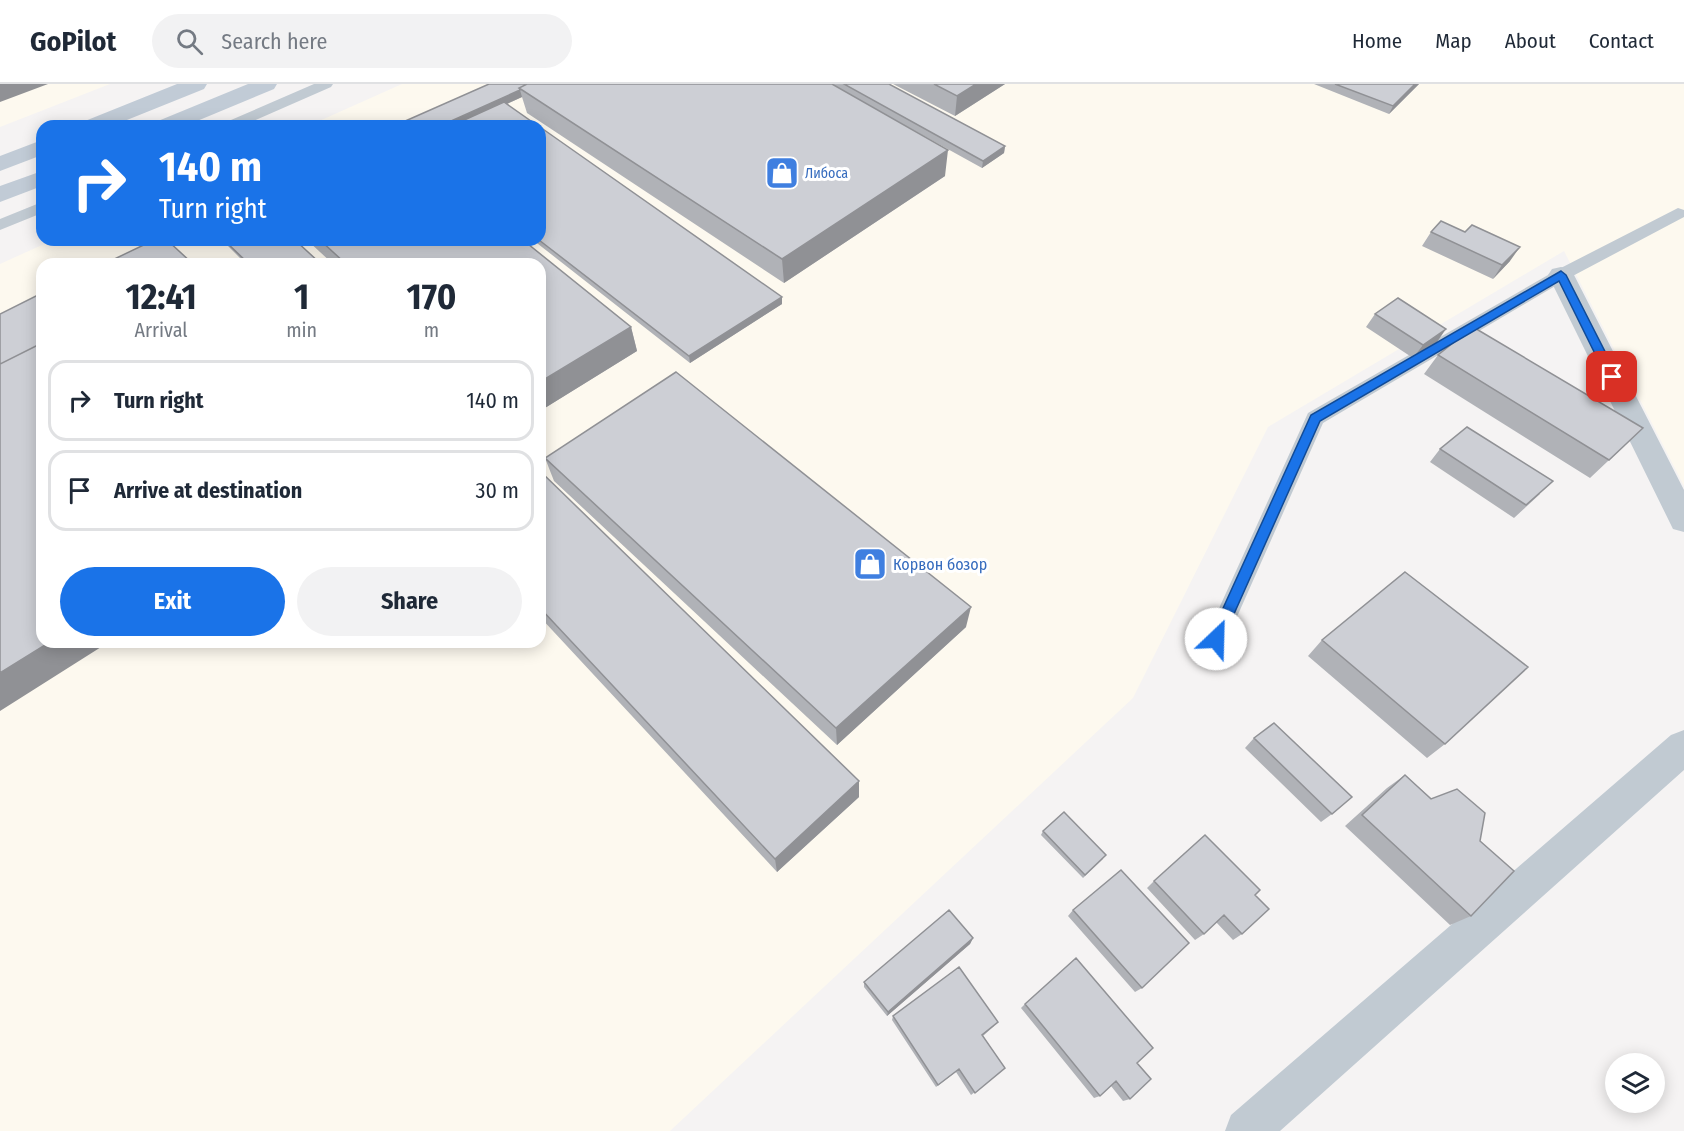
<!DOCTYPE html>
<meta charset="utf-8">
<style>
:root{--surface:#fff;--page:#f2f2f3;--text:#1f2937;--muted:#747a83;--line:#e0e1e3;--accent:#1a73e8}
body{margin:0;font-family:"Fira Sans Condensed",sans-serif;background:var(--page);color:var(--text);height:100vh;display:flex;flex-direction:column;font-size:22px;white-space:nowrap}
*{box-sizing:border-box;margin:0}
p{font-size:20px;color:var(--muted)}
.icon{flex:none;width:33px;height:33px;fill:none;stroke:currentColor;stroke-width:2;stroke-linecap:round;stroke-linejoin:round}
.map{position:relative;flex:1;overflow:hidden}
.panel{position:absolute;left:36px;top:174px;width:510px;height:390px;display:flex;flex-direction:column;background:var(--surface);border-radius:18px;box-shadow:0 3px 15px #0003}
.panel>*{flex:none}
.banner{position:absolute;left:36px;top:36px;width:510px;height:126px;border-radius:18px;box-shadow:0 3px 15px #0003;background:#1a73e8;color:#fff;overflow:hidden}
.controls{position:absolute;left:1605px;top:969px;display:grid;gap:12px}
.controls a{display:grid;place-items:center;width:60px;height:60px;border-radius:50%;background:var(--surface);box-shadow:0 3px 15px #0003;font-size:30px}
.pin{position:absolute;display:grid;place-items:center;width:51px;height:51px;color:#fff;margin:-26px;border-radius:12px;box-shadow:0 3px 9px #0006}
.me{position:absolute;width:66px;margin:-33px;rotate:24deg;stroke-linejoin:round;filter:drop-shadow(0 0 4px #0008)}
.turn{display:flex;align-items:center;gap:21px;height:126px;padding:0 24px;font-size:27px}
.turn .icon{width:78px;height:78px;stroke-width:2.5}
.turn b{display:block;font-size:42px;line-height:51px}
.eta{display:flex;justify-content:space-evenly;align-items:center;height:102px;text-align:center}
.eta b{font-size:36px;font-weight:700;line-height:42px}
.primary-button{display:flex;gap:12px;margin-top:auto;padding:12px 24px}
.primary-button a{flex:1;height:69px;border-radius:36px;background:var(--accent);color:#fff;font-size:24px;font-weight:700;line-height:69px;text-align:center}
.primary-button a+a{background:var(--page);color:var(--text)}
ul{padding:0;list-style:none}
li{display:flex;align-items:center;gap:18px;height:81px;margin:0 12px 9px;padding:0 12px;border:3px solid var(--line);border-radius:18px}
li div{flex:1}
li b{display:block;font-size:22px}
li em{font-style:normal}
header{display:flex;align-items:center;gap:36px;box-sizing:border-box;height:84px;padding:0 30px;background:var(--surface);border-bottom:2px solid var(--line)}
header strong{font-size:28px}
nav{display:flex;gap:33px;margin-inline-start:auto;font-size:21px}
.search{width:420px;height:54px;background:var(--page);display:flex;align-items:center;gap:15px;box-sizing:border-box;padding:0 21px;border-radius:33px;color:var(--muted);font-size:22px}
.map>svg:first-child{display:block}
.commercial{fill:#fdf9ef;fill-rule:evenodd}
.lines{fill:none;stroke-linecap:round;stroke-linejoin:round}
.lane{fill:#c1cad2;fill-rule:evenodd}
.street{fill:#c1cad2;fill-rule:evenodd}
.secondary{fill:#c1cbd6;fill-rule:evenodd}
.wall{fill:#b0b2b7}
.shaded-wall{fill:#909195}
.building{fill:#cdcfd5;stroke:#909195;stroke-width:1.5}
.route{fill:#1a73e8;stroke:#114b97;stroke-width:1.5}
.labels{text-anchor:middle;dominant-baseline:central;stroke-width:6;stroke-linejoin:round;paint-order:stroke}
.far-shop-label{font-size:14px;fill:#366cbe;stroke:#fff;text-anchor:start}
.shop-label{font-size:16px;fill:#366cbe;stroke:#fff;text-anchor:start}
</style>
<header>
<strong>GoPilot</strong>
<div class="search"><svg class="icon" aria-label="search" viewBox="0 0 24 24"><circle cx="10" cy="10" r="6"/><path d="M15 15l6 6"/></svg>Search here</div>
<nav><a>Home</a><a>Map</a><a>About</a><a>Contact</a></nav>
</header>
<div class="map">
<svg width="1684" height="1047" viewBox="0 0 1684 1047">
<rect width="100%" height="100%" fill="#f5f3f3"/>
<path class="commercial" d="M 0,0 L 110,0 L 0,43 Z
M 402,0 L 1684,0 L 1684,402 L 1564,167 L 1268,343 L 1133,614 L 670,1047 L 0,1047 L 0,180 L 53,156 L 540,156 L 540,42 L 308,42 ZM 42,180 L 540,180 L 540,558 L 42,558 Z"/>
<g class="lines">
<path class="lane" d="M 314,0 L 333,0 L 331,3 L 242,42 L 221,42 L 224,39 Z
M 42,118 L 42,129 L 0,146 L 0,135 Z
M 1678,124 L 1684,126 L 1684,133 L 1567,195 L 1323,339 L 1224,562 L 1216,565 L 1208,562 L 1205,555 L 1308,329 L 1555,187 Z"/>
<path class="street" d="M 1561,183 L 1570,185 L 1574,191 L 1684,406 L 1684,448 L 1673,445 L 1548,191 L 1552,185 Z
M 1684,646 L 1684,686 L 1280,1047 L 1225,1047 L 1231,1031 L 1671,651 Z"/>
<path class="secondary" d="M 177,0 L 207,0 L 204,5 L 112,42 L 82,42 L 85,37 Z
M 248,0 L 277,0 L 274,5 L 185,42 L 155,42 L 158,37 Z
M 42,56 L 42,71 L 0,87 L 0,72 Z
M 42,87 L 42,102 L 0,118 L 0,102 Z"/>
</g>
<path class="wall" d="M 489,0 L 889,0 L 1005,62 L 1004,69 L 982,84 L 850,11 L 945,92 L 784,199 L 527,29 L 522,13 L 507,20 L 394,42 Z
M 893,0 L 1005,0 L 955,32 Z
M 1314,0 L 1419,0 L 1389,30 Z
M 1431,148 L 1465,148 L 1510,177 L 1493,195 L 1422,162 Z
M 222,156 L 295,156 L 321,180 L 246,180 Z
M 307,156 L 523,156 L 631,243 L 637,267 L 540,327 L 540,180 L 333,180 Z
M 533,156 L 540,156 L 782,213 L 782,220 L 690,279 Z
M 1375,230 L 1437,258 L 1413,274 L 1366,243 Z
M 1438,271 L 1643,344 L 1590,394 L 1424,290 Z
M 1440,365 L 1540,410 L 1514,434 L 1430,378 Z
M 545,374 L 966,543 L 837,661 L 554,397 Z
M 540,387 L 859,697 L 859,713 L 777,788 L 540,533 Z
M 1322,556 L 1445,660 L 1427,674 L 1308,572 Z
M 1254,654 L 1332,730 L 1321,738 L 1245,664 Z
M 1405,691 L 1480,757 L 1471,832 L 1450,841 L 1345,742 L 1387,704 Z
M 1043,747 L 1103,775 L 1083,794 L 1041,751 Z
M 1154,797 L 1255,811 L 1242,850 L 1233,856 L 1216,838 L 1204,850 L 1195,856 L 1147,804 Z
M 1073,826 L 1142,904 L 1135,908 L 1068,832 Z
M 973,854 L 970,860 L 887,932 L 864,903 L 864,898 Z
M 1025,920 L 1137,979 L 1130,1015 L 1123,1017 L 1111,1002 L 1100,1012 L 1094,1014 L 1021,924 Z
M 893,932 L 994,942 L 983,952 L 1005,984 L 971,1011 L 956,988 L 936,1003 L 892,936 Z"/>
<path class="shaded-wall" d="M 0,0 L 48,0 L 0,18 Z
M 976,0 L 1005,0 L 955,32 L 957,12 Z
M 1415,0 L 1419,0 L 1389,30 L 1393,22 Z
M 520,6 L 522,13 L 458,42 L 440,42 Z
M 1005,62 L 1004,69 L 982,84 L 983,77 Z
M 948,66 L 945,92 L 784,199 L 782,175 Z
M 1520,163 L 1510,177 L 1493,195 L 1502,181 Z
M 782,213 L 782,220 L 690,279 L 689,272 Z
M 631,243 L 637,267 L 540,327 L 540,298 Z
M 1446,245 L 1437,258 L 1413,274 L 1423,261 Z
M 971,523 L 966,543 L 837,661 L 836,644 Z
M 50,558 L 109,558 L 0,627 L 0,589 Z
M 859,697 L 859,713 L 777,788 L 775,775 Z
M 973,854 L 970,860 L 887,932 L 888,928 Z"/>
<path class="building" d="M 489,0 L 527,0 L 519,4 L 520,6 L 440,42 L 394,42 Z
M 527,0 L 832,0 L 948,66 L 782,175 L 519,4 Z
M 844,0 L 889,0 L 1005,62 L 983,77 Z
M 934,0 L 976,0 L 957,12 Z
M 1335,0 L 1415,0 L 1393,22 Z
M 504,18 L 538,42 L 451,42 Z
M 540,43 L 782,213 L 689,272 L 539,156 Z
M 1441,137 L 1465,148 L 1472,141 L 1520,163 L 1502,181 L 1431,148 Z
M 154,156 L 167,156 L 193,180 L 104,180 Z
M 224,156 L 295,156 L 321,180 L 249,180 Z
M 320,156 L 523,156 L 631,243 L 540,298 L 540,180 L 346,180 Z
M 42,209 L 42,259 L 0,280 L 0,230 Z
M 1398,214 L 1446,245 L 1423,261 L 1375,230 Z
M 1473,243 L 1643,344 L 1609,376 L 1438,271 Z
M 42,259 L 42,558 L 50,558 L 0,589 L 0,280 Z
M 676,288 L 971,523 L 836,644 L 545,374 Z
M 1467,343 L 1553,397 L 1526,421 L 1440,365 Z
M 540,387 L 859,697 L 775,775 L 540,524 Z
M 1405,488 L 1528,583 L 1445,660 L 1322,556 Z
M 1274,639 L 1352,713 L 1332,730 L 1254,654 Z
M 1405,691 L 1431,715 L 1457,705 L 1485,729 L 1480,757 L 1514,787 L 1471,832 L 1362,731 Z
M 1064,728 L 1106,771 L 1085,791 L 1043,747 Z
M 1205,751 L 1260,806 L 1255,811 L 1269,825 L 1242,850 L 1224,831 L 1204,850 L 1154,797 Z
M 1121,786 L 1189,859 L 1142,904 L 1073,826 Z
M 949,826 L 973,854 L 888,928 L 864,898 Z
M 1076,874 L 1153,964 L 1137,979 L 1151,995 L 1130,1015 L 1116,997 L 1100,1012 L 1025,920 Z
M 959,883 L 998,938 L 982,951 L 1005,984 L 975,1009 L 959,985 L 938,1001 L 893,932 Z"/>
<path class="route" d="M 1561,187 L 1566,191 L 1618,293 L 1616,296 L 1608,296 L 1559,197 L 1320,337 L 1221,559 L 1211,559 L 1209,555 L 1311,331 Z"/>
<defs>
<symbol id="shop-square" viewBox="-11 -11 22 22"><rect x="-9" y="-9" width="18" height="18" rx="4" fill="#3f7fe0" stroke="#fff"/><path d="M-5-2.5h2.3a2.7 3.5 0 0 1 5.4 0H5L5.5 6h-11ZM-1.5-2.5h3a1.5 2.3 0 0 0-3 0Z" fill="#fff"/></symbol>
</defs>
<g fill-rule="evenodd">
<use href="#shop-square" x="763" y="70" width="38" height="38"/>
<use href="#shop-square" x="851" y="461" width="38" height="38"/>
</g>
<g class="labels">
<g class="far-shop-label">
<text x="805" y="89">Либоса</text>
</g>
<g class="shop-label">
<text x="893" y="480">Корвон бозор</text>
</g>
</g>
</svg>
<div class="controls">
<a><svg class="icon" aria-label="layers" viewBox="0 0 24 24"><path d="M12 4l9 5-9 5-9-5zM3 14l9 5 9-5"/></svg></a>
</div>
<div class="pin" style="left:1612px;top:293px;background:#d93025"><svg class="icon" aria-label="arrive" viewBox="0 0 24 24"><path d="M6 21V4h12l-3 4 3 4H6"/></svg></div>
<svg class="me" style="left:1216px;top:555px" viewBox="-20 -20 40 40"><circle r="19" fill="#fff"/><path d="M0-13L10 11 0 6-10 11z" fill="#1a73e8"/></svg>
<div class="banner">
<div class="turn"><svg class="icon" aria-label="right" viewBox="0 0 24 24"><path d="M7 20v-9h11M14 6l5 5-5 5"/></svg><div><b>140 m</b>Turn right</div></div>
</div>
<section class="panel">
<div class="eta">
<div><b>12:41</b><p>Arrival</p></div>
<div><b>1</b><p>min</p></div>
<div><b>170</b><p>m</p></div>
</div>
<ul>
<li><svg class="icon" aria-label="right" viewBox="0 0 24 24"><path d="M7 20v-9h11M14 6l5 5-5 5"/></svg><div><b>Turn right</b></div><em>140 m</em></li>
<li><svg class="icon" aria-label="arrive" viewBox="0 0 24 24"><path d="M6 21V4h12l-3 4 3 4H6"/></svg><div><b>Arrive at destination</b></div><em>30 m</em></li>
</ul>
<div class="primary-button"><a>Exit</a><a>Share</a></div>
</section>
</div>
